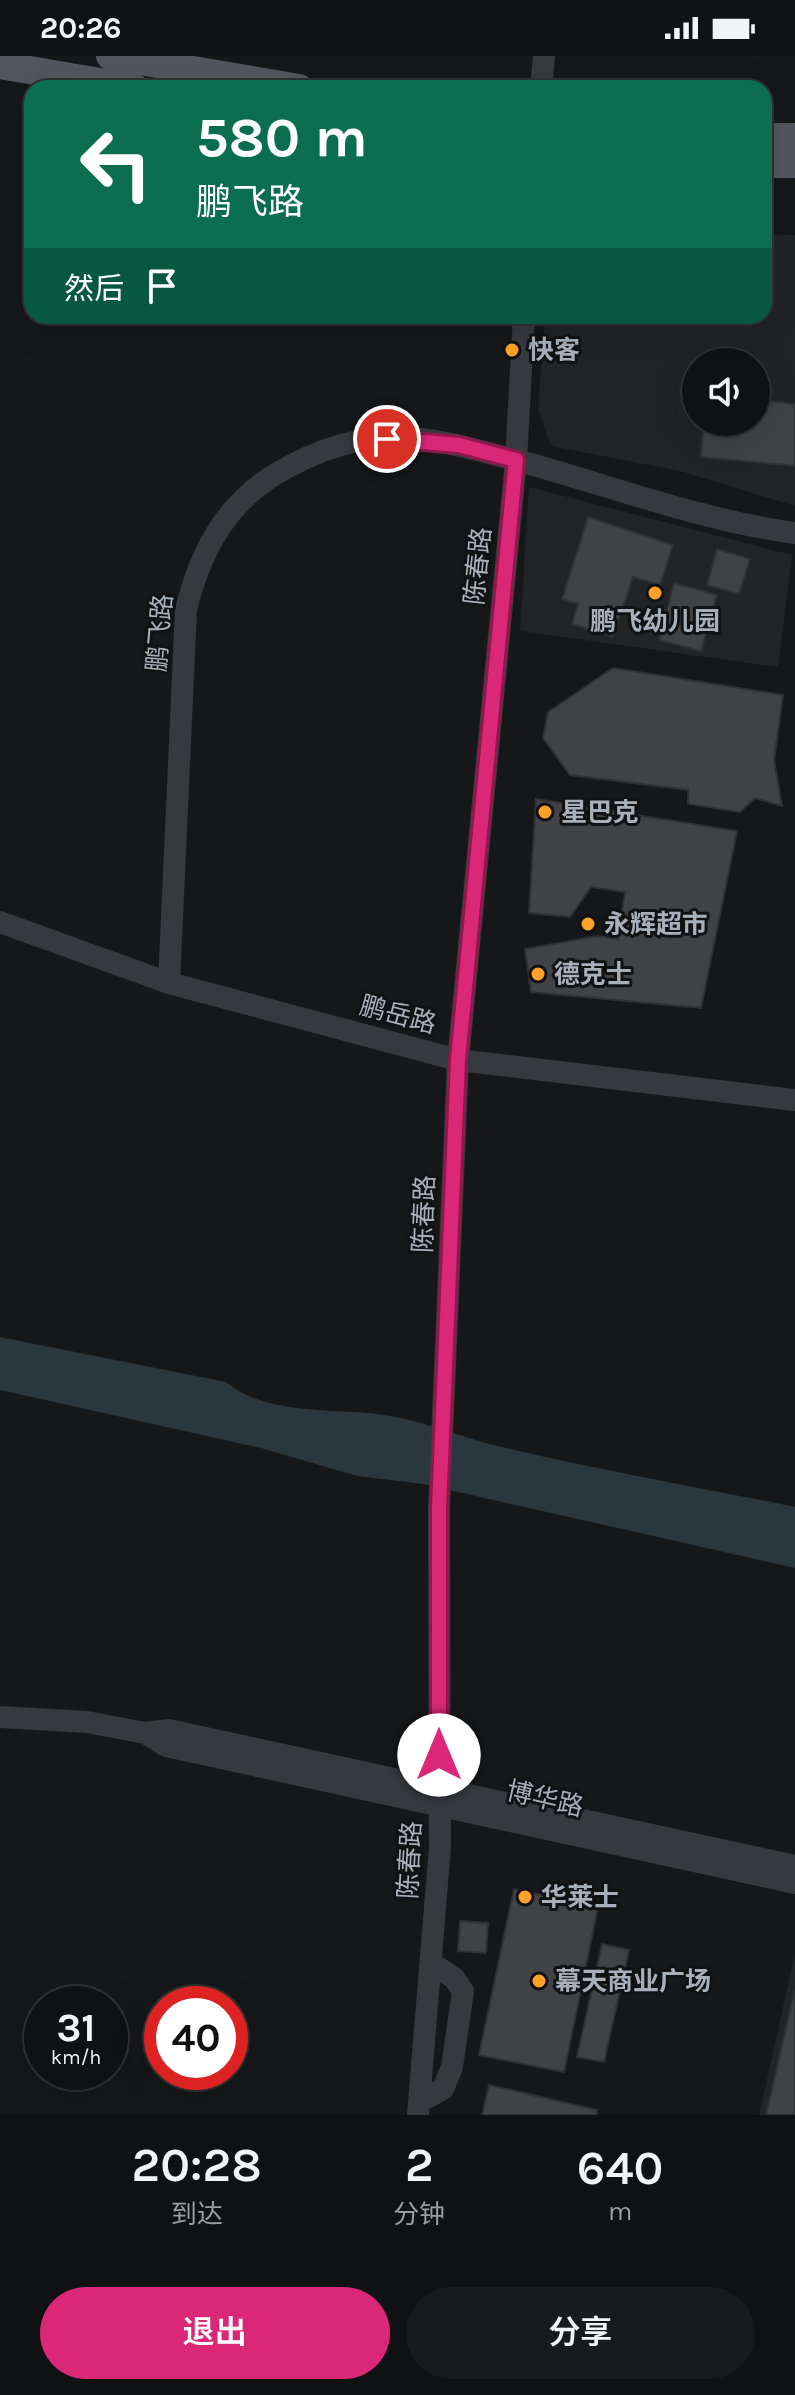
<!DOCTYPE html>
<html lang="zh">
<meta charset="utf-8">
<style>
:root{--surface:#101113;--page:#191a1c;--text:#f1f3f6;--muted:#9c9da0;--line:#303133;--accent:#db2777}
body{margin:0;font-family:Karla,"Noto Sans SC",sans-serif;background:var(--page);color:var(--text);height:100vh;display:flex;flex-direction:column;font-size:30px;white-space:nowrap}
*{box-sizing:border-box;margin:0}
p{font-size:26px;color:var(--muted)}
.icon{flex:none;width:44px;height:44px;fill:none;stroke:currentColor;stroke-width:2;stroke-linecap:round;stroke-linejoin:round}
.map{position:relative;height:2059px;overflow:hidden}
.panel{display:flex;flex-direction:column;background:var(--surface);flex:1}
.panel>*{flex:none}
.banner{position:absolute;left:24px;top:24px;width:748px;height:244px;border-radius:24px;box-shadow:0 8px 32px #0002,0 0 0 2px var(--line);background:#0b6e4f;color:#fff;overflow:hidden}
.fabs{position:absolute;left:682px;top:292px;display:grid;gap:16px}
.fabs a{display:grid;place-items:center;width:88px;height:88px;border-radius:50%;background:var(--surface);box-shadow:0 8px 32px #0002,0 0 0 2px var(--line);font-size:40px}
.speed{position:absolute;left:24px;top:1930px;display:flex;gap:16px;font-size:40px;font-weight:700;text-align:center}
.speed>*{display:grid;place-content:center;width:104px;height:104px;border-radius:50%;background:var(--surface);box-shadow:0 8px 32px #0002,0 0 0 2px var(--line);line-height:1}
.speed small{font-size:20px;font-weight:400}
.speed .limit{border:12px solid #d22;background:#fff;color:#111}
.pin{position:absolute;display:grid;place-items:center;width:68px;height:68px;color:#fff;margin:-34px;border:4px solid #fff;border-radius:50%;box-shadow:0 2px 8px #0007}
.me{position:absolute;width:88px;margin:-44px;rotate:0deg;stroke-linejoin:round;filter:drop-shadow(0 0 6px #0008)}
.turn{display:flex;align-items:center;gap:28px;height:168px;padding:0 40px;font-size:36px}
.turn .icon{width:104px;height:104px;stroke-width:2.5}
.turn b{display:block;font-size:56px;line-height:68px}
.then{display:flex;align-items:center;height:76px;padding:0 40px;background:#0003;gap:16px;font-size:30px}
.eta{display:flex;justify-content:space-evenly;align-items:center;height:136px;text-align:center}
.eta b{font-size:48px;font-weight:600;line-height:56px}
.primary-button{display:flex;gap:16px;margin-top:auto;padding:16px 40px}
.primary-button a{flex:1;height:92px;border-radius:48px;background:var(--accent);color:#fff;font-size:32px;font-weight:600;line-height:92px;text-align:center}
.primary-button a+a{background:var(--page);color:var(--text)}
.status{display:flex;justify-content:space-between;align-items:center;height:56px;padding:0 40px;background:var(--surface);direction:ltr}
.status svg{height:22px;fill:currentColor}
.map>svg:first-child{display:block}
.built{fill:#222326;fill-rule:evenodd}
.water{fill:#2b373e}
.building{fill:#404246;stroke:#303135;stroke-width:2}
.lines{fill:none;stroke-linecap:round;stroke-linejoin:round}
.minor{stroke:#37393e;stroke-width:22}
.major{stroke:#53565d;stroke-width:28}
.route-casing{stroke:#8e194d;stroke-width:20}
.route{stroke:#db2777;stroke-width:14}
.poi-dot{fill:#ffa128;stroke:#111214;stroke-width:3}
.labels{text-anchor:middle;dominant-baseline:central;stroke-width:6;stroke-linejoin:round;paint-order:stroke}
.poi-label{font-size:26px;font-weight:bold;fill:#a7afba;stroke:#111214;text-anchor:start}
.street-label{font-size:26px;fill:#a7afba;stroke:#111214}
</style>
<div class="status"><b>20:26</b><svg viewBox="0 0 49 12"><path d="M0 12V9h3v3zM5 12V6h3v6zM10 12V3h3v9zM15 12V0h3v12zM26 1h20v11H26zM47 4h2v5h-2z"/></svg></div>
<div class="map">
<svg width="795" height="2059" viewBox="0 0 795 2059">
<rect width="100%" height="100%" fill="#161719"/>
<path class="built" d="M 764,178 L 795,179 L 795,450 L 680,415 L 551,390 L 538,353 L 545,260 L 764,260 ZM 696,306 L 756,306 L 756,366 L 696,366 Z
M 529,431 L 792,499 L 778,611 L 520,575 Z
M 795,1897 L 795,2059 L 759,2059 Z"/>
<path class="water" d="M 0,1281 L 226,1326 C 271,1363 342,1350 396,1361 C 432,1368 466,1383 502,1391 C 599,1414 697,1431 795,1451 L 795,1512 L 423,1428 L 357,1420 L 261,1392 L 0,1334 Z"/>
<path class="building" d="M 756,344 L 795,348 L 795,410 L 701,401 L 704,366 L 756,366 Z
M 588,461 L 673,489 L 660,529 L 633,521 L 613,581 L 572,568 L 578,548 L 562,543 Z
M 717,493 L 750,503 L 739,538 L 707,529 Z
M 674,527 L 717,539 L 701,595 L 659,584 Z
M 613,612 L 783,639 L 774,704 L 782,750 L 755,742 L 740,756 L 688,748 L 688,734 L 570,719 L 543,682 L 548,656 Z
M 536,743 L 737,775 L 701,952 L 531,936 L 525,893 L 598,880 L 618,883 L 625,836 L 591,831 L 570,861 L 529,857 Z
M 514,1833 L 598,1851 L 564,2016 L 479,1999 Z
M 460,1865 L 488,1867 L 486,1897 L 458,1895 Z
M 602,1888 L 629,1894 L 604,2006 L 577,2001 Z
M 795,1933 L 795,2059 L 766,2059 Z
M 489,2029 L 597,2054 L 596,2059 L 482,2059 Z"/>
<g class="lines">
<path class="minor" d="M 541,32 L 544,0
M 0,866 L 169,927 L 458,1004 L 795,1044
M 169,927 L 186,554 C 201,491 230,441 288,411 C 312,398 336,389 362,384 C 418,374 477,394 530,408 C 617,432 705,465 795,477
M 0,1661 L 87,1666 L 145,1677 L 169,1674 L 795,1810
M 145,1677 L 166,1690 L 795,1827
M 419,2046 L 443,2033 L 452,2011 L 463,1935 L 454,1922 L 431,1907
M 418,2059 L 440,1791 L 439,1452 L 458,1004 L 516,404 L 524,260"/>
<path class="major" d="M 110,0 L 299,32
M 0,9 L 135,32
M 764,81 L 795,81
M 764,108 L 795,108"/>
</g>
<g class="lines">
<defs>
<path id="route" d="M 387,383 L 459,389 L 516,404 L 458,1004 L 439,1452 L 439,1699"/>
</defs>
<use href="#route" class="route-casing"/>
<use href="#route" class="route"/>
</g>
<g class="poi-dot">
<circle cx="512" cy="294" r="8"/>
<circle cx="655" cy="537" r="8"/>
<circle cx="545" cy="756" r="8"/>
<circle cx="588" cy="868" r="8"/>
<circle cx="538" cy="918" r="8"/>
<circle cx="525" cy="1841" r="8"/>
<circle cx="539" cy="1925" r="8"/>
</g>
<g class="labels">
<g class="poi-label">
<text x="528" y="294">快客</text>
<text x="655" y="565" text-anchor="middle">鹏飞幼儿园</text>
<text x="561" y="756">星巴克</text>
<text x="604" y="868">永辉超市</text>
<text x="554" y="918">德克士</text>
<text x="541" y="1841">华莱士</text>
<text x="555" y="1925">幕天商业广场</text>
</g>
<g class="street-label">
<text transform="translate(478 510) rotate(-84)">陈春路</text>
<text transform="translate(160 577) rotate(-85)">鹏飞路</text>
<text transform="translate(398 959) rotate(15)">鹏岳路</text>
<text transform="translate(424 1158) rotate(-88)">陈春路</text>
<text transform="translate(545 1743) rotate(13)">博华路</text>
<text transform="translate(410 1804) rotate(-87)">陈春路</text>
</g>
</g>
</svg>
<div class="fabs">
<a><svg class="icon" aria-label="sound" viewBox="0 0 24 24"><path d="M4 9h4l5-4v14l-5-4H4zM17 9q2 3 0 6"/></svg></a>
</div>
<div class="speed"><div>31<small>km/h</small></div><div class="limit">40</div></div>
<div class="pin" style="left:387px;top:383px;background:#d93025"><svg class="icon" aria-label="arrive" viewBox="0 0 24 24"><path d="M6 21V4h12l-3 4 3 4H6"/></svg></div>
<svg class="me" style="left:439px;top:1699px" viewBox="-20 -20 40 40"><circle r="19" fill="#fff"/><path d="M0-13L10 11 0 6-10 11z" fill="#db2777"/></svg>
<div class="banner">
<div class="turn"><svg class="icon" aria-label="left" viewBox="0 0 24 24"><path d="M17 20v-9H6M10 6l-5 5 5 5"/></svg><div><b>580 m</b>鹏飞路</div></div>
<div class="then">然后<svg class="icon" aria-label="arrive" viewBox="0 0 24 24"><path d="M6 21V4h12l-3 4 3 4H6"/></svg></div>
</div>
</div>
<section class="panel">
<div class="eta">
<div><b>20:28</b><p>到达</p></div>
<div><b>2</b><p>分钟</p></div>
<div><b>640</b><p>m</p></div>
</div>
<div class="primary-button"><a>退出</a><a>分享</a></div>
</section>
